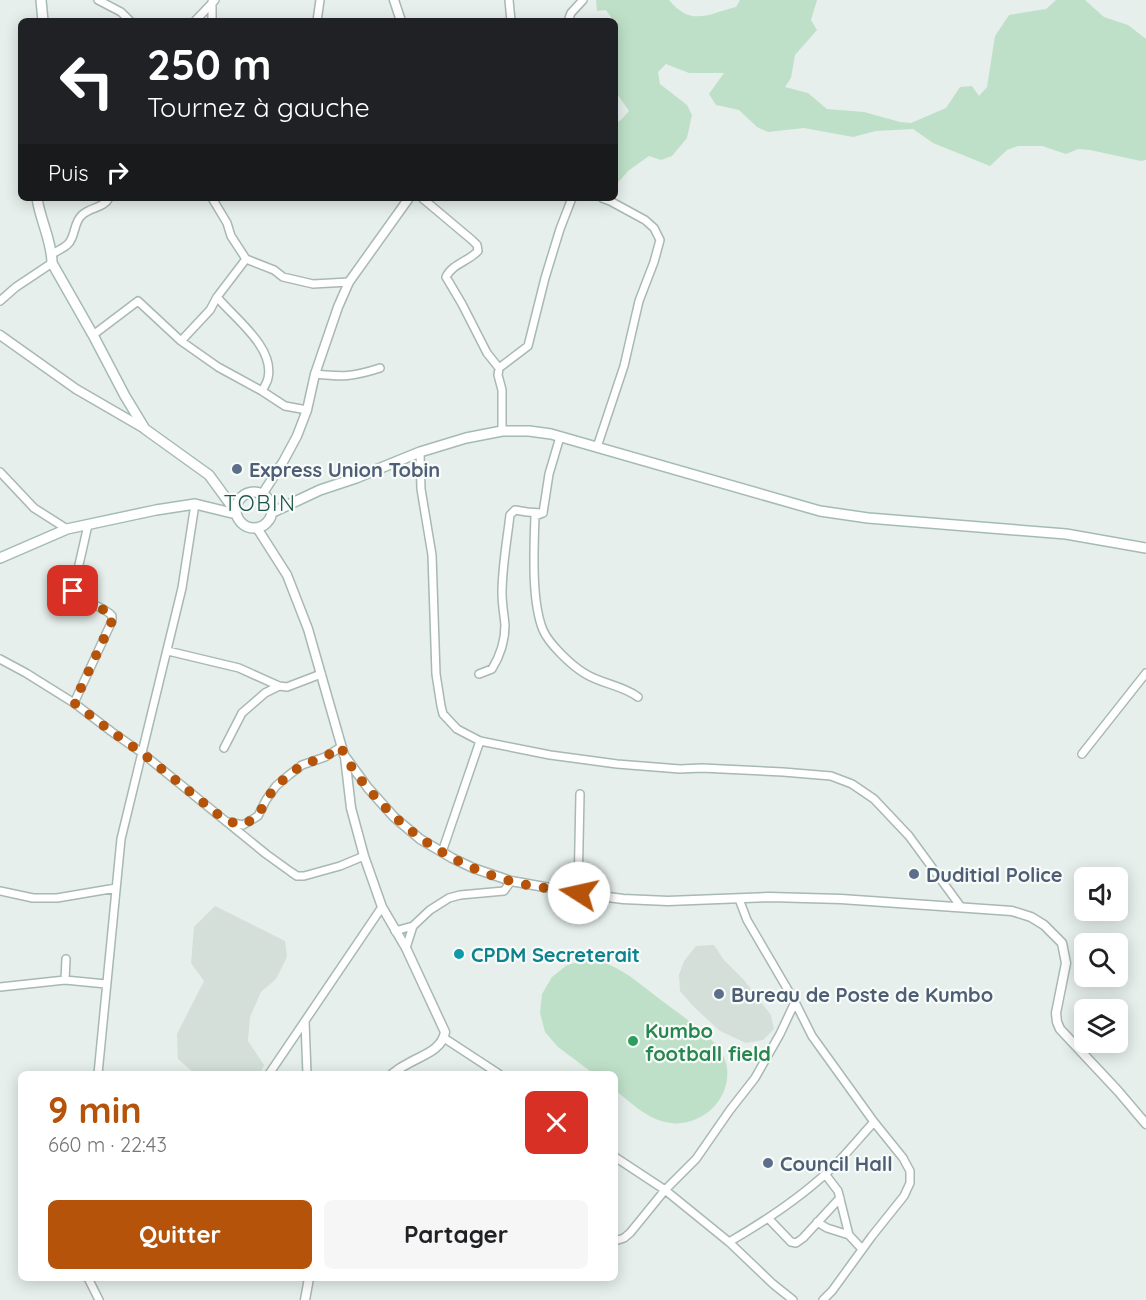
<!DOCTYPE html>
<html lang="fr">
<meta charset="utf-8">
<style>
:root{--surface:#fff;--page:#f6f6f6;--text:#202124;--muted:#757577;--accent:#b45309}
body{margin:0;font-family:Quicksand,sans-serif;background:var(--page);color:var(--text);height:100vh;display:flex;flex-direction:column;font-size:22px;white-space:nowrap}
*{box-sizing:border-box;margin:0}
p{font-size:20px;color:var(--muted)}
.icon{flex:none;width:33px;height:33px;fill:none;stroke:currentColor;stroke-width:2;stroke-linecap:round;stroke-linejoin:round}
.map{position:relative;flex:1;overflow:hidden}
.details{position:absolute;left:18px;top:1071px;width:600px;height:210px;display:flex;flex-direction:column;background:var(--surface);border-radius:9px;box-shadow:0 3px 15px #0003}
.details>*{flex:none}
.top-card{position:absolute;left:18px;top:18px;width:600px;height:183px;border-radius:9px;box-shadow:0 3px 15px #0003;background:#202124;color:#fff;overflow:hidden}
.controls{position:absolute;left:1074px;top:867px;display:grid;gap:12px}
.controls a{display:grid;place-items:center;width:54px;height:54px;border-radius:9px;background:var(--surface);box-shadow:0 3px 15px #0003;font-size:30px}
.pin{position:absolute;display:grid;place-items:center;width:51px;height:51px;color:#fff;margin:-26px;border-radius:12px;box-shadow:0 3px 9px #0006}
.me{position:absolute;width:66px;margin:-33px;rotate:280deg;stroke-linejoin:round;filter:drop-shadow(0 0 4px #0008)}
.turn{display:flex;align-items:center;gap:21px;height:126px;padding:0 30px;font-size:27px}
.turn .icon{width:78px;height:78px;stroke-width:2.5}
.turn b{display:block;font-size:42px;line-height:51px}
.then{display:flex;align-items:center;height:57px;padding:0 30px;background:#0003;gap:12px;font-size:22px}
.round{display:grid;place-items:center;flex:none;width:63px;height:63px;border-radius:9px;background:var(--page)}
.overview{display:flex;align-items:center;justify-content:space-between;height:102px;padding:0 30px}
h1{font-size:36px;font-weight:700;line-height:45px;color:var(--accent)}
.cta{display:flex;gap:12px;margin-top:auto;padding:12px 30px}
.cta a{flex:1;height:69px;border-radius:9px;background:var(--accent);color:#fff;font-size:24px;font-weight:700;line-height:69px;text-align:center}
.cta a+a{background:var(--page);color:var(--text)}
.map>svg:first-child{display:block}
.built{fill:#d4dfda}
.green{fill:#bfe0c8}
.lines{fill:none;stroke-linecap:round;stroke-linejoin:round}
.minor-casing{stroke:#a8b8b2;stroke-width:10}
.tertiary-casing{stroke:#a8b8b2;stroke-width:11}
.secondary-casing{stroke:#a4bbb3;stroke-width:12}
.minor{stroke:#fff;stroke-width:7}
.tertiary{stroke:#fff;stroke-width:8}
.secondary{stroke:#fff;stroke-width:9}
.route{stroke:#b45309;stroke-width:10;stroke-dasharray:0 18}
.service-dot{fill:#5c6f8a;stroke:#f7fbf9;stroke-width:2}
.culture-dot{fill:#0f9aa8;stroke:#f7fbf9;stroke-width:2}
.leisure-dot{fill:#2e9e5b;stroke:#f7fbf9;stroke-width:2}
.labels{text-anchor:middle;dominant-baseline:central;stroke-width:4.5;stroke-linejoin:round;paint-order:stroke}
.service-label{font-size:20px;font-weight:bold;fill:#4e5e75;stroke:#f7fbf9;text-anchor:start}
.culture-label{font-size:20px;font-weight:bold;fill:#0d838f;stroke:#f7fbf9;text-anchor:start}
.leisure-label{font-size:20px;font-weight:bold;fill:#27864d;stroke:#f7fbf9;text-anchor:start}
.quarter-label{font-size:22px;letter-spacing:1.5px;fill:#1f5548;stroke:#f7fbf9}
</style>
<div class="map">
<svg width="1146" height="1300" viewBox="0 0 1146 1300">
<rect width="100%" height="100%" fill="#e6efeb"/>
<path class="built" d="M 215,906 L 285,941 L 287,957 L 276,979 L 261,992 L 250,1017 L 248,1041 L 264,1065 L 260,1074 L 195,1074 L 178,1059 L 177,1034 L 204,981 L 191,963 L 194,927 Z
M 714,945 L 724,960 L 744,980 L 771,1015 L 774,1029 L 763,1040 L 746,1043 L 720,1031 L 694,1007 L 680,991 L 679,975 L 684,961 L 696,946 Z"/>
<path class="green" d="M 596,0 L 669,0 C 691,27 708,14 736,7 L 740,0 L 817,0 L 811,20 L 817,30 L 795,55 L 791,78 L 785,87 L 808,93 L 827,109 L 864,112 L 900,122 L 911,123 L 946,108 L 960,87 L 972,86 L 979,96 L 987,87 L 995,36 L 1009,15 L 1046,9 L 1056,0 L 1085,0 L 1104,17 L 1128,25 L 1146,39 L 1146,160 L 1141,161 L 1090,150 L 1078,149 L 1066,154 L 1042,146 L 1018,146 L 1007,150 L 990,166 L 933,143 L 913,129 L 876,131 L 853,137 L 804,128 L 768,132 L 757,127 L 739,110 L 716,105 L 709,94 L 724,73 L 689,73 L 666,64 L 658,72 L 660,84 L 687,105 L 692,115 L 687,138 L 672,156 L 661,160 L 649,156 L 628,171 L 615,186 L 615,124 L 621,120 L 629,111 L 615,91 L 615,21 L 612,21 L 613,20 L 606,10 L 597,11 Z
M 586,960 C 593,961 601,961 608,964 C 629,973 646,989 665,1003 C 683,1017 703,1029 718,1047 C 722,1052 726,1061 727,1068 C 731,1102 698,1130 665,1122 C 646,1118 630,1102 615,1090 L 615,1074 L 594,1074 L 558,1047 L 545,1032 L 540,1013 L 542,994 L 552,977 L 567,965 Z"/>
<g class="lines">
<defs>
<path id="minor" d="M 98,0 L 121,12 L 130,21
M 509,0 L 511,21
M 212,2 L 212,21
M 195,21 L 215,0
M 317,21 L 320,0
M 568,21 L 571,13 L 583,0
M 212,198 L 227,223 L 231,236 L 246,259 L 274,270 L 283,277 L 313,284 L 349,282
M 422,198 L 472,240 L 477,245 L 478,251 C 469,261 452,264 446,277 L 462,304 L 487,353 L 499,368 L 498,375 L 502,390 L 502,431
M 52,254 C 57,251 64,248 68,244 C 76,236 73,223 82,215 C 91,207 104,208 109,198
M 217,297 C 234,318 275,347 268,378 C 267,383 264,387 262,391
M 0,301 L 16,287 L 52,263
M 93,335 L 138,301 L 181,341 L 218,367 L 262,391 L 285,406 L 307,410
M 181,341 L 210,310 L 217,297 L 246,259
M 499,368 L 528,346 L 545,278 L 560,229 L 572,198
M 315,374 C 343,377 352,377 380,368
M 597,447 L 624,366 L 639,301 L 654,262 L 660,240 L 654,228 L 645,220 L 610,201 L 602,198
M 420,452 L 421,489 L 432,555 L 436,674 L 441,706 L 443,714 L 457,729 L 480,741 L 550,755 L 617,764 L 680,769 L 702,768 L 783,772 L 831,776 L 852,784 L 874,799 L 909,836 L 961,907
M 0,472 L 34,508 L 67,529
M 543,513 L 535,516 C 534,547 531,601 543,630 C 549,644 571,665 584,673 C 601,684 622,685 638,697
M 543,513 L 549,474 L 560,437
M 168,651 L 239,668 L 279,686 L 287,687 L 321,674
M 0,659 L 26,673 L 74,703 L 112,732 L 142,753 L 266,854 L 291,872 L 297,876 L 304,876 L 340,866 L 364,856
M 479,674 L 492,669 C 500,656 505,641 505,625 C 504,614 502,604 502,593 C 502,567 507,541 510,515 L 515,510 L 527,512 L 541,513
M 74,703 L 112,621 L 112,616 C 102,604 82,604 73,591 L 88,525
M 224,748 L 242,713 L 265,693 L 279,686
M 1082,754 L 1146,673
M 228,822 L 243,825 L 258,816 L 266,800 L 276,786 L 289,775 L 302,765 L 325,757 L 341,747
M 442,852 L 480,741
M 0,891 L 33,898 L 57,898 L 116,888
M 578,893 L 580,794
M 739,899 L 747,920 L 795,1002 L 812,1036 L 874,1122 L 903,1158 L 910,1171 L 910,1183 L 904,1196 L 872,1236 L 832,1291 L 823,1300
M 395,931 L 413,926 L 430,910 L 449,898 L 460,895 L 504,891 L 511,881
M 406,948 L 413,926
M 66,959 L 65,980 L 106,984
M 0,987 L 65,980
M 305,1021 L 307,1074
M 444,1038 L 499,1074
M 98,1074 L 121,839 L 182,588 L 195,504
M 269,1074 L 382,907
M 615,1157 L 665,1190 L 729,1242 L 773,1284 L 793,1300
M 825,1174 L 838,1191 L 849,1235 L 862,1249
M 768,1218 L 791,1242 L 796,1243 L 803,1238 L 840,1198
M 817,1222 L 827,1228 L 849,1235
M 615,1241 L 624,1238 L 630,1233 L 665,1190 L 696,1159 L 730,1110 L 755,1078 L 780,1034 L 795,1002
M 729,1242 C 767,1220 805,1195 836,1164 C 849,1151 861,1136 874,1122
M 88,1278 L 99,1300"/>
<path id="tertiary" d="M 394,0 L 401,21
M 0,335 L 76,389 L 145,429
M 263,493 L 283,462 L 297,436 L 307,410 L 315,374 L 338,307 L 349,282 L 409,198
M 257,528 L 287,575 L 308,629 L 344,755 L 368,788 L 394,817 L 420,839 L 452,858 L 473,868 L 511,881 L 578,893 L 623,899 L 668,901 L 769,897 L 841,899 L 1012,911 L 1031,917 L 1044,925 L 1062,943 L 1066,963 L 1056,1013 L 1057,1022 L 1060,1029 L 1118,1091 L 1146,1124
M 345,757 L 351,808 L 364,856 L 382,907 L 406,948 L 445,1032 C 442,1050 423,1055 409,1063 C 403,1066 397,1070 392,1074
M 305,1300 L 309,1278"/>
<path id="secondary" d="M 41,0 L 43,21
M 37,198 C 40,220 52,241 52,263 L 93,335 L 125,396 L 145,429 L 209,475 L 236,512
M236 510a18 18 0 1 1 36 0a18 18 0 1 1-36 0Z
M 273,512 L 320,490 L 356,478 L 420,452 L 466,438 L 502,431 L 529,431 L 551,434 L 820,511 L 868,518 L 1066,534 L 1146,548
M 0,558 L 67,529 L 156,510 L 195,504 L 236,514"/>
</defs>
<use href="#minor" class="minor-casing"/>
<use href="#tertiary" class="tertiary-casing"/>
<use href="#secondary" class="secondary-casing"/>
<use href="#minor" class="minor"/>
<use href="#tertiary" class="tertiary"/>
<use href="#secondary" class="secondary"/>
</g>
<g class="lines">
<path class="route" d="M 73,591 L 76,596 L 108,612 L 112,616 L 112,621 L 74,703 L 112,732 L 142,753 L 226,821 L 243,825 L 258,816 L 266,800 L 276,786 L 289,775 L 302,765 L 325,757 L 341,747 C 349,767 364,784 378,800 C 414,839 459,867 510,881 C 532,887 556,889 579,893"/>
</g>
<g class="service-dot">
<circle cx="237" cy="469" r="6"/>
<circle cx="914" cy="874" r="6"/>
<circle cx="719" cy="994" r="6"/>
<circle cx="768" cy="1163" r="6"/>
</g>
<circle class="culture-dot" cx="459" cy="954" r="6"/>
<circle class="leisure-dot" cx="633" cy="1041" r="6"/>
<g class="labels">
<g class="service-label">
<text x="249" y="469">Express Union Tobin</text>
<text x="926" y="874">Duditial Police</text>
<text x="731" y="994">Bureau de Poste de Kumbo</text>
<text x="780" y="1163">Council Hall</text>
</g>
<g class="culture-label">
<text x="471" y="954">CPDM Secreterait</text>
</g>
<g class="leisure-label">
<text x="645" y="1030">Kumbo<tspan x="645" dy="23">football field</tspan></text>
</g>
<g class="quarter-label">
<text x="260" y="503">TOBIN</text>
</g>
</g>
</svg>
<div class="controls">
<a><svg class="icon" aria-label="sound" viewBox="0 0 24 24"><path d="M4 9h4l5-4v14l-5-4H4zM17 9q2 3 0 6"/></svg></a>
<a><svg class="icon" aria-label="search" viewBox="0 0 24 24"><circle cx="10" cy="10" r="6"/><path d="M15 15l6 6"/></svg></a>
<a><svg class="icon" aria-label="layers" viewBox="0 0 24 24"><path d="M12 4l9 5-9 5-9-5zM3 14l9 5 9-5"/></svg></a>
</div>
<div class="pin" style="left:73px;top:591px;background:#d93025"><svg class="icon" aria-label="arrive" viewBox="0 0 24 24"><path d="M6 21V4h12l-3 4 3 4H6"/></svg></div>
<svg class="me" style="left:579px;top:893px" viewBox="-20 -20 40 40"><circle r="19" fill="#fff"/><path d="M0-13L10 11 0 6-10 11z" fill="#b45309"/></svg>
<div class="top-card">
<div class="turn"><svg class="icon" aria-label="left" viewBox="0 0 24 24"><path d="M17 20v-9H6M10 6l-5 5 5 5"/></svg><div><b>250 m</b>Tournez à gauche</div></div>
<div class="then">Puis<svg class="icon" aria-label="right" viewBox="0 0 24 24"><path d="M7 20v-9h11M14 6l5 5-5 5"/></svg></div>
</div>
<section class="details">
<div class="overview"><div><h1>9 min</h1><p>660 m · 22:43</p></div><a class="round" style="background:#d93025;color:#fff"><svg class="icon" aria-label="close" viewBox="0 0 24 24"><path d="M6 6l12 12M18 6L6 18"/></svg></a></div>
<div class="cta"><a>Quitter</a><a>Partager</a></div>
</section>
</div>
